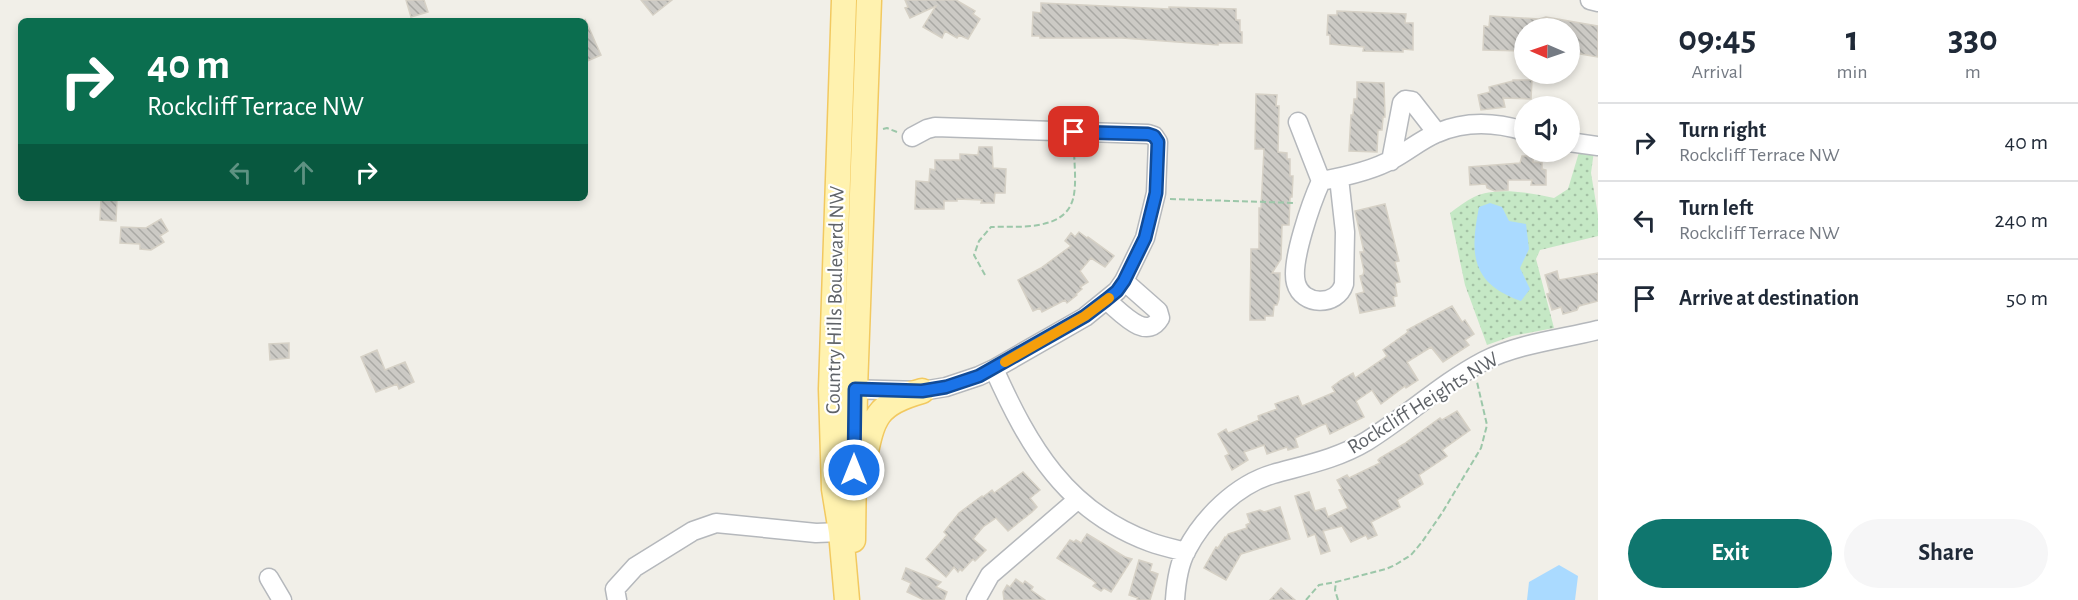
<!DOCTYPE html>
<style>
:root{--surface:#fff;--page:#f6f6f7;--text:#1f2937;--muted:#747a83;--line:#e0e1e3;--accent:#0f766e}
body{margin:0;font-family:"Alegreya Sans",sans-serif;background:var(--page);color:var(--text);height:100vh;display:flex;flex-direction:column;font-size:22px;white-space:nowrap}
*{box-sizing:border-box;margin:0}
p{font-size:20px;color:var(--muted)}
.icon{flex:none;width:33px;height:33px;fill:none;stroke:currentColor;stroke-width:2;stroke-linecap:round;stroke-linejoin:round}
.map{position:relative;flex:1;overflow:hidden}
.drawer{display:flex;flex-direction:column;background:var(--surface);width:480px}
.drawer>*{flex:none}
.banner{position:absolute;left:18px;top:18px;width:570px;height:183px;border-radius:9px;box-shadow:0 3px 9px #0003;background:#0b6e4f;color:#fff;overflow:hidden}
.needle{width:39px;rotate:272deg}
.controls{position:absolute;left:1514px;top:18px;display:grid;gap:12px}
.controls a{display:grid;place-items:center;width:66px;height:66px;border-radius:50%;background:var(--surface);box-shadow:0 3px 9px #0003;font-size:30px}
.pin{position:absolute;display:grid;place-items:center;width:51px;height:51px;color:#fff;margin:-26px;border-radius:12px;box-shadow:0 3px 9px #0006}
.me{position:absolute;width:66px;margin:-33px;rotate:0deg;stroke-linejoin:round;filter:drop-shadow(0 0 4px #0008)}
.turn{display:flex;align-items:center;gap:21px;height:126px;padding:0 30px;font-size:27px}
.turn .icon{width:78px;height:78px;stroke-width:2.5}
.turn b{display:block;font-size:42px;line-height:51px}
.lanes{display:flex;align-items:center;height:57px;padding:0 30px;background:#0003;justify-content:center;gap:30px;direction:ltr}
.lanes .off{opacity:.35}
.eta{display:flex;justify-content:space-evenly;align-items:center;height:102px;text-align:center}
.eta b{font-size:36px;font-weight:600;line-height:42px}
.primary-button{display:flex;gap:12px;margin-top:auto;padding:12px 30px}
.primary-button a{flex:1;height:69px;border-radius:36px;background:var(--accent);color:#fff;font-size:24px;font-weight:600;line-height:69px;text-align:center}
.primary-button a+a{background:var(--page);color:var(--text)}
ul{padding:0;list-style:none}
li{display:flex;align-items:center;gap:18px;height:78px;padding:0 30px;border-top:2px solid var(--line)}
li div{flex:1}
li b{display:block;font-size:22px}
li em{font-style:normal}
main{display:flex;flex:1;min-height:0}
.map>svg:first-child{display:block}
.park{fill:url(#park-dots)}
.water{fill:#aadaff}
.building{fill:url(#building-back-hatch);stroke:#d6d1c6;stroke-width:1.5}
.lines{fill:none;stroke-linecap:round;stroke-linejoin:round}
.minor-casing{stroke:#b5b8bc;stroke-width:21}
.major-casing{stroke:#f2c960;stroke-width:27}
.path{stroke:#9cc7a9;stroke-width:2;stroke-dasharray:6 3;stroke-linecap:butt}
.minor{stroke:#fff;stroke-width:18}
.major{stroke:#fff2af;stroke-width:24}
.route-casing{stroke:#114b97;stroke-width:15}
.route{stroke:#1a73e8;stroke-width:10}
.slow{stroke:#f59e0b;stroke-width:10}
.labels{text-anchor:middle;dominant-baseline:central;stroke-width:4.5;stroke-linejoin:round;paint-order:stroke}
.street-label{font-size:21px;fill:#5f6368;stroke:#fff}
</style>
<main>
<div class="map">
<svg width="1598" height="600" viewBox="0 0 1598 600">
<defs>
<pattern id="park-dots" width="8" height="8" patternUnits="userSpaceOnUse" patternTransform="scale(1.5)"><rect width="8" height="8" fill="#c5e8c5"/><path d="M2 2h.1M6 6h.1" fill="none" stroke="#a3c0a4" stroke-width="1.8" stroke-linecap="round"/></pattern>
<pattern id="building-back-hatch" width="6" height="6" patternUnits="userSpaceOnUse" patternTransform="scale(1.5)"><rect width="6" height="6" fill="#cccac5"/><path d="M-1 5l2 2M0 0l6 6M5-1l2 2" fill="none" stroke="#a9a8a4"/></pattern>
</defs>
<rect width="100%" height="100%" fill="#f1efe8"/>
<path class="park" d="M 1580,149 L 1594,151 L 1591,173 L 1598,215 L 1598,236 L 1540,250 L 1536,259 L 1554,328 L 1512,336 L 1487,345 L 1465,285 L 1450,213 C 1458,207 1466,201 1474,197 C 1497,186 1530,193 1554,198 L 1568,189 Z"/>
<path class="water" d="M 1490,203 L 1502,207 L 1509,221 L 1526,224 L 1529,249 L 1520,268 L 1530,289 L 1521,301 C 1470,283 1470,253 1479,207 Z
M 1559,565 L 1578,576 L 1575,600 L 1527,600 L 1529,582 Z"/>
<path class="building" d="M 406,0 L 424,0 L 428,12 L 411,17 Z
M 641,0 L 672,0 L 653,15 Z
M 905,0 L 956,0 L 975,11 L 973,14 L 980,19 L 968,39 L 959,35 L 957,38 L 945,31 L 942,38 L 923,27 L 936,6 L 910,18 L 905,8 L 908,7 Z
M 1041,3 L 1169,9 L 1169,7 L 1236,9 L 1236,20 L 1240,20 L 1240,32 L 1242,32 L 1242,43 L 1218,43 L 1218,45 L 1122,38 L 1040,38 L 1040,36 L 1032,36 L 1033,12 L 1041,13 Z
M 1337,11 L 1406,14 L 1405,23 L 1413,23 L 1413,50 L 1403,49 L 1403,52 L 1363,51 L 1364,47 L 1330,44 L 1330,35 L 1327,35 L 1328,15 L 1337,15 Z
M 1490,16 L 1539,19 L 1546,17 L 1598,26 L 1598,57 L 1569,52 L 1569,28 L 1524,28 L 1524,51 L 1483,50 L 1484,26 L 1489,27 Z
M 585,19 L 601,55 L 585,62 Z
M 1513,80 L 1532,80 L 1531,99 L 1503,98 L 1505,107 L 1481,110 L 1478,95 L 1490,92 L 1489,87 L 1513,81 Z
M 1357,82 L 1384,83 L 1385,117 L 1383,117 L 1382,130 L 1378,130 L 1377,152 L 1349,151 L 1351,115 L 1353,115 L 1354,99 L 1357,99 Z
M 1256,94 L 1277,95 L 1276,106 L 1279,106 L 1278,152 L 1287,153 L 1287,159 L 1290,159 L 1290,176 L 1293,176 L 1292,197 L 1290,197 L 1289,225 L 1282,225 L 1281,259 L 1272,273 L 1280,273 L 1279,299 L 1277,305 L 1274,305 L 1273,316 L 1265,316 L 1265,320 L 1250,320 L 1250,311 L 1251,249 L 1259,249 L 1259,208 L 1261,208 L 1264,149 L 1255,149 Z
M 979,147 L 992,147 L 993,168 L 1006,169 L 1005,193 L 995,193 L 994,203 L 981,203 L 982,200 L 957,199 L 957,201 L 944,201 L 944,209 L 915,209 L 916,181 L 929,182 L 930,169 L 935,170 L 935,160 L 960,160 L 960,154 L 978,155 Z
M 1522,156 L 1533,156 L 1533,162 L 1542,163 L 1542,169 L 1546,170 L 1546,185 L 1531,185 L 1532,180 L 1508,180 L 1508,190 L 1495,191 L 1487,188 L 1486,184 L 1470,185 L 1469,167 L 1520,163 Z
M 101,198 L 117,198 L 116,221 L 100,220 Z
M 1385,204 L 1399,261 L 1395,262 L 1400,282 L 1395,283 L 1397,296 L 1393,297 L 1395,306 L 1360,313 L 1356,294 L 1364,292 L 1360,276 L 1363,275 L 1364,271 L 1360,252 L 1364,252 L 1355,211 Z
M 161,219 L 168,231 L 160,236 L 164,242 L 151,250 L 140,249 L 140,244 L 120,243 L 121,227 L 146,228 Z
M 1079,232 L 1087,238 L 1088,237 L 1114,256 L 1105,267 L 1091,258 L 1080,271 L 1088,282 L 1080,287 L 1082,289 L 1076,294 L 1077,295 L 1067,303 L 1065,300 L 1042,312 L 1040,308 L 1033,311 L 1018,280 L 1041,268 L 1071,246 L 1065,241 L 1071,233 L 1075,237 Z
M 1557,271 L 1559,280 L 1598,273 L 1598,301 L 1579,306 L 1577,310 L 1563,314 L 1561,307 L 1552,310 L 1547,294 L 1550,293 L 1545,275 Z
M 1452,306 L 1462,322 L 1465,320 L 1474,334 L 1465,340 L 1469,345 L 1443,362 L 1431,347 L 1407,362 L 1418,380 L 1406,388 L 1405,386 L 1381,404 L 1372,390 L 1356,401 L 1364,417 L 1330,434 L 1326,424 L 1322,425 L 1295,438 L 1298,447 L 1288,450 L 1287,447 L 1267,454 L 1264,445 L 1244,452 L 1248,460 L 1232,470 L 1225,456 L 1229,454 L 1218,434 L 1226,429 L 1228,433 L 1231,432 L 1259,420 L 1258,416 L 1277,409 L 1275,404 L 1298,396 L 1302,406 L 1335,392 L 1332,387 L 1341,380 L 1353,373 L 1355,378 L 1387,356 L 1383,350 L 1408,332 L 1407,330 Z
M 289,343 L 289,358 L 270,360 L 269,344 Z
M 377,350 L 385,370 L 405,362 L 414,382 L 399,389 L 397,384 L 376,392 L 361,357 Z
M 1457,411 L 1470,430 L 1442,450 L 1447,456 L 1419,475 L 1423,484 L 1397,500 L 1400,507 L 1371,522 L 1377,535 L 1368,539 L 1366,535 L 1351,542 L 1342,526 L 1323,531 L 1330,551 L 1321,554 L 1315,534 L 1308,537 L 1295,496 L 1309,492 L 1315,511 L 1325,508 L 1328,517 L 1348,508 L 1339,490 L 1342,489 L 1337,480 L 1347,475 L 1349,478 L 1380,463 L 1378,460 L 1380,458 L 1404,444 L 1440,418 L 1442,420 Z
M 1023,472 L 1040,490 L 1030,498 L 1037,507 L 1032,512 L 1008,531 L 996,518 L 983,527 L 973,539 L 986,550 L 975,561 L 973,559 L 962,571 L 960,569 L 958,572 L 954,567 L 946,577 L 926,559 L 947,535 L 944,532 L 959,513 L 982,496 L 983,497 L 992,490 L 994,493 Z
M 1280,507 L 1290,539 L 1241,554 L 1226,580 L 1204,568 L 1216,547 L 1218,548 L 1225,537 L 1226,538 L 1228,534 L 1247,528 L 1246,525 L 1250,523 L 1247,514 L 1260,510 L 1264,512 Z
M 1087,534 L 1125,557 L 1132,559 L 1111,592 L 1104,588 L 1101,591 L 1093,586 L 1096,583 L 1091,579 L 1057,558 L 1070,540 L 1074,542 L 1076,540 L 1081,543 Z
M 1139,560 L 1152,564 L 1150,571 L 1158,574 L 1150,600 L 1137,600 L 1138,598 L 1129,595 Z
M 906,568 L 941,582 L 936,587 L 947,592 L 944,600 L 924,600 L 907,592 L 911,583 L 902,579 Z
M 1016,579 L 1023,584 L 1025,581 L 1033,587 L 1031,590 L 1045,600 L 1004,600 L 1003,592 L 1007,585 L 1010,587 Z
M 1281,588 L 1295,600 L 1270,600 Z"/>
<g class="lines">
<defs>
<path id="minor" d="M 1590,0 L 1598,2
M 1298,122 L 1321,181
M 1569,142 L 1598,146
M 1391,161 L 1402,103 L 1405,100 L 1412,101 L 1437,133
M 1339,178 L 1345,232 L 1344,284 C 1337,307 1302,306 1296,283 C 1290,262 1312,201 1321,181 C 1343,177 1374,170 1393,159 C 1408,151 1422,139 1437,133 C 1465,121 1495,122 1524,131
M 1106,300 C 1121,312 1146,342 1160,318 L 1158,311 L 1124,281
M 994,369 C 1029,447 1066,511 1150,542 C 1161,546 1174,549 1186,552
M 845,389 L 922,391 L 946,387 L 979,376 L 994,369 L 1085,317 L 1117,291 L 1124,281 L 1145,238 L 1156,193 L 1158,142 L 1154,136 L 1148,134 L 935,127 L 927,129 L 912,137
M 269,578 L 282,600
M 617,600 L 615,589 L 635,567 L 693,531 L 716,523 L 816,533 L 841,532 L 852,528
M 976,600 L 990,575 L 1077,500
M 1175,600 C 1176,584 1178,566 1186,551 C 1203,518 1236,485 1273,474 C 1305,465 1337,459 1367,441 C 1407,416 1442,383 1484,361 C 1517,344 1562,339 1598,330"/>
<path id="major" d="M 844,0 L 831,389 L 834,489 L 841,532 L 847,600
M 864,461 C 873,417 876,404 922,391
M 853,540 L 855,389 L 869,0"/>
</defs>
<use href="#minor" class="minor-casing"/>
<use href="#major" class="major-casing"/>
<path class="path" d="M 883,129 L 887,128 L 897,132
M 1170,199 L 1296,203
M 985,275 L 974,255 L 979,241 L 991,227 C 1017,226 1064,232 1073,199 C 1077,184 1074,163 1074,147
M 1306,600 L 1319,585 L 1336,582
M 1338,600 L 1335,590 L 1336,582 L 1386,569 L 1395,565 L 1411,555 L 1422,542 L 1442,513 L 1481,448 L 1487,425 L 1477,382"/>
<use href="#minor" class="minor"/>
<use href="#major" class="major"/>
</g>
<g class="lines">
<defs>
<path id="route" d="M 854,470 L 855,389 L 922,391 L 946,387 L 979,376 L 1085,316 L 1106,300 L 1117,291 L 1124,281 L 1145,238 L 1156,193 L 1158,142 L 1154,136 L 1148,134 L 1074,132"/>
</defs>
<use href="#route" class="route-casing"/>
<use href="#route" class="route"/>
<path class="slow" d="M 1005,362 L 1085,316 L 1109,298"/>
</g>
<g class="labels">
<g class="street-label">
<text transform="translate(835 300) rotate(-89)">Country Hills Boulevard NW</text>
<text transform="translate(1423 403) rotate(-32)">Rockcliff Heights NW</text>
</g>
</g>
</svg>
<div class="controls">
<a><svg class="needle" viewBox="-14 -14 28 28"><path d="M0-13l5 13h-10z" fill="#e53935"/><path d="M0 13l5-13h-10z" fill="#747a83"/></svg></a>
<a><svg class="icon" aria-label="sound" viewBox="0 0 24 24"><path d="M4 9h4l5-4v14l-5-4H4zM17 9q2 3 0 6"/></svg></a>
</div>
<div class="pin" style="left:1074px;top:132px;background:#d93025"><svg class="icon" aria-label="arrive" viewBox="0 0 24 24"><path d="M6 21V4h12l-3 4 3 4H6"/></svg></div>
<svg class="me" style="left:854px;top:470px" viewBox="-20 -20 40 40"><circle r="17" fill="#1a73e8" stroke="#fff" stroke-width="3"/><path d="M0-11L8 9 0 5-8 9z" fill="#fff"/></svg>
<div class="banner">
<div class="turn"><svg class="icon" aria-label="right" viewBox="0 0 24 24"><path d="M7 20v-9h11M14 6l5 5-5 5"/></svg><div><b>40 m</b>Rockcliff Terrace NW</div></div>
<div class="lanes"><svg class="icon off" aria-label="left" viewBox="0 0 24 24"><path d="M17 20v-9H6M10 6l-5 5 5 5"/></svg><svg class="icon off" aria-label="ahead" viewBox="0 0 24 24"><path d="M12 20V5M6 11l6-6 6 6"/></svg><svg class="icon" aria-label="right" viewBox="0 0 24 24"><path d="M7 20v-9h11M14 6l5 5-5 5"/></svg></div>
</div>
</div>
<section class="drawer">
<div class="eta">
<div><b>09:45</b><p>Arrival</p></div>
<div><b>1</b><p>min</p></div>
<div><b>330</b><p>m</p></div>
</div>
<ul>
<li><svg class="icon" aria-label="right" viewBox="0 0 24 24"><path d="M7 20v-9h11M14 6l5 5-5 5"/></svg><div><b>Turn right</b><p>Rockcliff Terrace NW</p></div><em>40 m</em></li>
<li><svg class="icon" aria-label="left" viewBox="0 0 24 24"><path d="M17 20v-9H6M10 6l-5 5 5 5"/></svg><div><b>Turn left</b><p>Rockcliff Terrace NW</p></div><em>240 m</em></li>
<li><svg class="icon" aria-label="arrive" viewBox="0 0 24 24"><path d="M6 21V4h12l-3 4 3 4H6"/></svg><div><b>Arrive at destination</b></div><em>50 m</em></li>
</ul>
<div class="primary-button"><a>Exit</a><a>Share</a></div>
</section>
</main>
